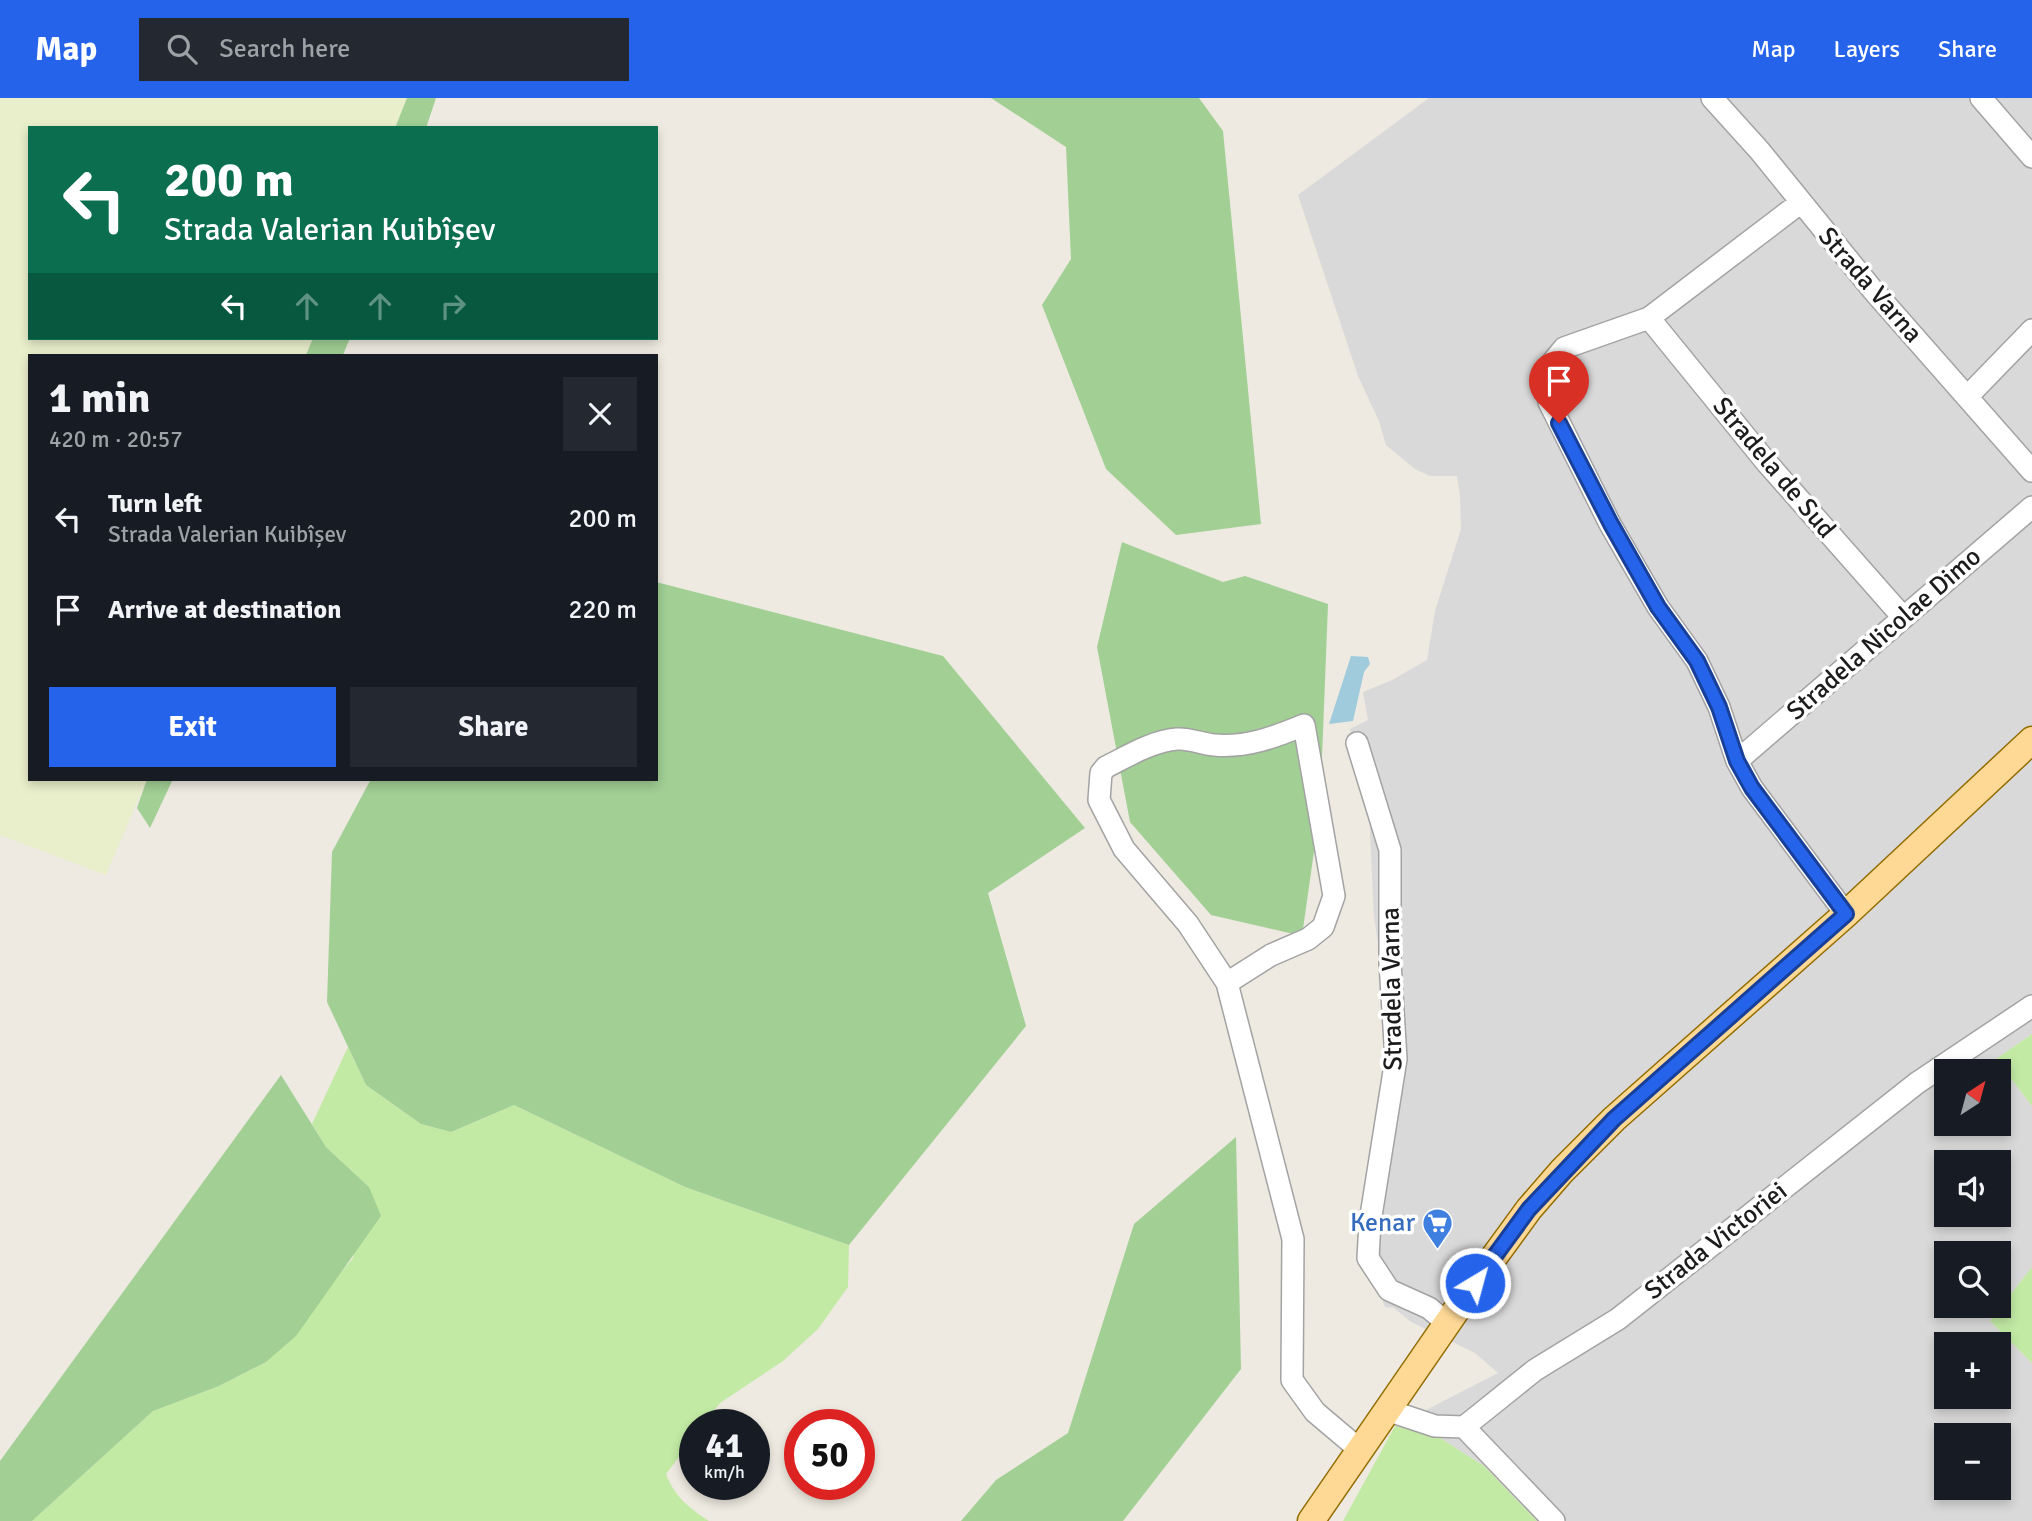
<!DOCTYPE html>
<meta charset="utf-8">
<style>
:root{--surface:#171b24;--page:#242831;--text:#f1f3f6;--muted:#9ea1a6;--accent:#2563eb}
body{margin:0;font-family:Signika,sans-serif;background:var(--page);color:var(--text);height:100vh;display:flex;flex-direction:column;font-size:26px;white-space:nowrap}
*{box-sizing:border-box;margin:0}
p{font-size:23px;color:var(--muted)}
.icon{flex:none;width:38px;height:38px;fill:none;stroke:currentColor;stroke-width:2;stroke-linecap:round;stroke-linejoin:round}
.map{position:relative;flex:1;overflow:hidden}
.drawer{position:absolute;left:28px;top:256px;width:630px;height:427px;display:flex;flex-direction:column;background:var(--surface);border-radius:0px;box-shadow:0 4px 10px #0003}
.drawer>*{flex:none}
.banner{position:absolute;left:28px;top:28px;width:630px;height:214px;border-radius:0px;box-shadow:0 4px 10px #0003;background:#0b6e4f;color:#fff;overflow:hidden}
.needle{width:46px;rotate:36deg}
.fabs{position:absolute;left:1934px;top:961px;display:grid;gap:14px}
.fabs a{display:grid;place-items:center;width:77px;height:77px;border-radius:0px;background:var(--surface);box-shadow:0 4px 10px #0003;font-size:35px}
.speed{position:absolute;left:679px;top:1311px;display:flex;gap:14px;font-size:35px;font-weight:700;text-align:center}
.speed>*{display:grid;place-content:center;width:91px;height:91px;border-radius:50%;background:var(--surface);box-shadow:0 4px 10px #0003;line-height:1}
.speed small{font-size:18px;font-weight:400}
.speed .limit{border:10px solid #d22;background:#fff;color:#111}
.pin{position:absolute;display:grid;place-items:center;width:60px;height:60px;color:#fff;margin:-72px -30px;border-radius:50% 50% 50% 0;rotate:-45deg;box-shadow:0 0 7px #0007}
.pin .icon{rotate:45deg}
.me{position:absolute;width:77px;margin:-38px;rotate:37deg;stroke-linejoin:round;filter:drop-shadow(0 0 5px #0008)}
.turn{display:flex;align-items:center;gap:24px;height:147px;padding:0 21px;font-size:32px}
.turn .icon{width:91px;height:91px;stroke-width:2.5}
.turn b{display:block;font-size:49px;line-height:60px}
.lanes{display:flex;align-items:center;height:66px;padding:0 21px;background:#0003;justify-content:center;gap:35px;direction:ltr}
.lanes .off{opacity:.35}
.round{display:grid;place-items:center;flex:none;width:74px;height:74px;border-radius:0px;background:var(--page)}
.summary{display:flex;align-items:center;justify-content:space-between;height:119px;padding:0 21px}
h1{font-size:42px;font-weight:700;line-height:52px}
.cta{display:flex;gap:14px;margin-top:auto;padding:14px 21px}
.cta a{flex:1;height:80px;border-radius:0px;background:var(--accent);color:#fff;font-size:28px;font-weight:700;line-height:80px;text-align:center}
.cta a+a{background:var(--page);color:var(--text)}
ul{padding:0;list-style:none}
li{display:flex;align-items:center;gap:21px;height:91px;padding:0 21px}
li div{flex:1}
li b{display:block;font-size:26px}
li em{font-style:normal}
header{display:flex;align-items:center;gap:42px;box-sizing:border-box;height:98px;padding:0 35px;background:var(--accent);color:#fff}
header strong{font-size:33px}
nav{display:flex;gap:38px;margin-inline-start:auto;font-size:24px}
.search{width:490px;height:63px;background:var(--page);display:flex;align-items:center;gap:18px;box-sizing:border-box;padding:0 24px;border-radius:0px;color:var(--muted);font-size:26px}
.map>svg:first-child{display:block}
.residential{fill:#dad9d9;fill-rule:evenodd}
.farmland{fill:#e9eecb}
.grass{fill:#c2eaa4}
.forest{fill:#a1cf94}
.water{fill:#9fcbdd}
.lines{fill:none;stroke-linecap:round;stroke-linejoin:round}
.minor-casing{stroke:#a3a3a3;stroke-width:24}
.major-casing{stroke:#936d00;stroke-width:29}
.minor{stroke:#fff;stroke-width:21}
.major{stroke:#fed895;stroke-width:26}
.route-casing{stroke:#184099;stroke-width:18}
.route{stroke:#2563eb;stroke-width:12}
.labels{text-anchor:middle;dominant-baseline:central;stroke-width:7;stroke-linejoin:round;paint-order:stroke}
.street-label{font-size:26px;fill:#1c1c1c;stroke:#fff}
.shop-label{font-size:26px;fill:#366cbe;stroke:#fff;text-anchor:end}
</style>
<header>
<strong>Map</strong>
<div class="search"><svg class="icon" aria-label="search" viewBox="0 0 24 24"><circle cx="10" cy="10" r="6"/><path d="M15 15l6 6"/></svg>Search here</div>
<nav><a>Map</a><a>Layers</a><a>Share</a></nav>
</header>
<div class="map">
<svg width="2032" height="1423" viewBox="0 0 2032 1423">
<rect width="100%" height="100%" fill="#eeeae1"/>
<path class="residential" d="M 1429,0 L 2032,0 L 2032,936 L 1996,961 L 2032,1008 L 2032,1169 L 1990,1223 L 2032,1265 L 2032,1423 L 1537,1423 L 1484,1368 L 1437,1338 L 1395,1328 L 1498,1275 L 1475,1255 L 1411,1224 L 1394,1210 L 1385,1209 L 1361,1147 L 1389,938 L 1388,909 L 1374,819 L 1369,714 L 1350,631 L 1368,622 L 1363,594 L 1392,582 L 1427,562 L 1435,513 L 1461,431 L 1460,397 L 1457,378 L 1430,378 L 1415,371 L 1386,347 L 1379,323 L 1358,278 L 1298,97 ZM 1946,973 L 1998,973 L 1998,1026 L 1946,1026 ZM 1946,1064 L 1998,1064 L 1998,1116 L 1946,1116 ZM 1946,1155 L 1998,1155 L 1998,1208 L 1946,1208 ZM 1946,1246 L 1998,1246 L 1998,1298 L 1946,1298 ZM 1946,1337 L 1998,1337 L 1998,1390 L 1946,1390 Z"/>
<path class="farmland" d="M 0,0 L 407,0 L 395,30 L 30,30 L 30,240 L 313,240 L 306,257 L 30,257 L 30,681 L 147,681 L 106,777 L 0,737 Z"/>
<path class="grass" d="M 2032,936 L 2032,1008 L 1996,961 Z
M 348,949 L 366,987 L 421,1026 L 451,1034 L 514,1007 L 685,1089 L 849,1147 L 848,1189 L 818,1231 L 783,1263 L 720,1305 L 703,1326 L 695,1326 L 695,1338 L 666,1376 C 675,1399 688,1409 709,1423 L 32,1423 L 153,1313 L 219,1288 L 266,1264 L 353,1160 L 369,1089 L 326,1049 L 312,1026 Z
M 2032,1169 L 2032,1265 L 1990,1223 Z
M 1395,1328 L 1437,1338 L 1484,1368 L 1537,1423 L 1343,1423 Z"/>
<path class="forest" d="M 407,0 L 436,0 L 426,30 L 395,30 Z
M 991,0 L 1199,0 L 1223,33 L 1261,426 L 1176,437 L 1106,371 L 1042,207 L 1071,161 L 1066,49 Z
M 313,240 L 350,240 L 343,257 L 306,257 Z
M 1122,444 L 1223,484 L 1245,478 L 1328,506 L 1320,711 L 1302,838 L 1211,817 L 1130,724 L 1097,549 Z
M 656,484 L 943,558 L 1085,730 L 988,795 L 1026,928 L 849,1147 L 685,1089 L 514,1007 L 451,1034 L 421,1026 L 366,987 L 327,904 L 332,754 L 371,681 L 656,681 Z
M 147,681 L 173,681 L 150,730 L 137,710 Z
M 281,977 L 326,1049 L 369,1089 L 381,1118 L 296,1238 L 266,1264 L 219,1288 L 153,1313 L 32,1423 L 0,1423 L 0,1363 Z
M 1236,1039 L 1241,1271 L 1123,1423 L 961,1423 L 996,1382 L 1068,1335 L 1134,1126 Z"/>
<path class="water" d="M 1351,558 L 1368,559 L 1370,566 L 1364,574 L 1353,623 L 1329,626 Z"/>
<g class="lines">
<defs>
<path id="minor" d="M 1712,0 L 1759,52 L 1872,191 L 2032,373
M 1981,0 L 2032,59
M 1800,105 L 1649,220 L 1564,250 L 1551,266 L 1546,282 L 1549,304 L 1610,426 L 1658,509 L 1697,563 L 1719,609 L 1737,663 L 1752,690 L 1846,816
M 1649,220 L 1767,365 L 1902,518
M 1967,299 L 2032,232
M 1357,645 L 1390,752 L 1390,865 L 1396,961 L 1370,1124 L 1368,1160 L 1389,1192 L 1429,1210 L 1447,1225
M 1737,663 L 2032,409
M 1227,885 L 1271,857 L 1308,841 L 1323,829 L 1334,798 L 1304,627 C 1275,639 1246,650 1214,647 C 1202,646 1189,640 1177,641 C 1152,643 1128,658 1106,669 L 1101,675 L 1099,702 L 1124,751 L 1188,826 L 1227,885 L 1293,1141 L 1292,1282 L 1315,1314 L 1360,1352
M 1387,1312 L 1435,1328 L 1464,1329 L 1535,1272 L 1618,1221 L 1917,985 L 2032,908
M 1464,1329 L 1554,1423"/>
<path id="major" d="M 1311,1423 L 1475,1185 L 1529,1111 L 1562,1073 L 1614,1021 L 1846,816 L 2032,642"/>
</defs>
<use href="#minor" class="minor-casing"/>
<use href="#major" class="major-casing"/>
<use href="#minor" class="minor"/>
<use href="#major" class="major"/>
</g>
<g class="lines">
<defs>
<path id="route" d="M 1475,1185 L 1529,1111 L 1614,1021 L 1846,816 L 1752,690 L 1737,663 L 1719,609 L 1697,563 L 1658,509 L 1611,426 L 1559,325"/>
</defs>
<use href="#route" class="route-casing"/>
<use href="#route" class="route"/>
</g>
<defs>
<symbol id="supermarket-pin" viewBox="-11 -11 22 30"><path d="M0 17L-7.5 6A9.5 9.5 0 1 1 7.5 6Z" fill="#3f7fe0" stroke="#fff"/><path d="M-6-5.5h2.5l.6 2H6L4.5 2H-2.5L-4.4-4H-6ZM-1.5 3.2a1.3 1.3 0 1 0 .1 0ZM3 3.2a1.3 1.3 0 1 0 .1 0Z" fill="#fff"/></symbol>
</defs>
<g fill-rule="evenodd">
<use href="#supermarket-pin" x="1420" y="1108" width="35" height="47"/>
</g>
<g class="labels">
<g class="street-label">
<text transform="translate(1870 187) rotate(49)">Strada Varna</text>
<text transform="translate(1774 370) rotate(50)">Stradela de Sud</text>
<text transform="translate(1884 536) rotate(-41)">Stradela Nicolae Dimo</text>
<text transform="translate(1392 891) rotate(-91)">Stradela Varna</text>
<text transform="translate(1716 1143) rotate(-38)">Strada Victoriei</text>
</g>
<g class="shop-label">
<text x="1415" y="1125">Kenar</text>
</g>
</g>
</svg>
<div class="fabs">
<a><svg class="needle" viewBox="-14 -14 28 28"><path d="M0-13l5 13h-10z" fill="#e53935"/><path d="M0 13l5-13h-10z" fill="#9ea1a6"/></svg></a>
<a><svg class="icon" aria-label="sound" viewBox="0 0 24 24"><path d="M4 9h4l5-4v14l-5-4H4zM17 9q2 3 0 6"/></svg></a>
<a><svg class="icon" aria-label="search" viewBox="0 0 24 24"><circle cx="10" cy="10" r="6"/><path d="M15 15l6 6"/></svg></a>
<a>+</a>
<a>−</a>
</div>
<div class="speed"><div>41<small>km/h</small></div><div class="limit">50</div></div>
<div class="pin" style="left:1559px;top:325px;background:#d93025"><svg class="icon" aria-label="arrive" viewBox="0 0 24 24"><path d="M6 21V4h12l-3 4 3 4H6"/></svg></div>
<svg class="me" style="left:1475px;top:1185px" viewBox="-20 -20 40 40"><circle r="17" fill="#2563eb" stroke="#fff" stroke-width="3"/><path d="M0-11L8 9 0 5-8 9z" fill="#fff"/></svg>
<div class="banner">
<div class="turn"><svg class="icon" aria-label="left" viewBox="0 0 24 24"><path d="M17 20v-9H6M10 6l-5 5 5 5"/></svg><div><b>200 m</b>Strada Valerian Kuibîșev</div></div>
<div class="lanes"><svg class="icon" aria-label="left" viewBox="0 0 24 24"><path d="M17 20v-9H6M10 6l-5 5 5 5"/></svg><svg class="icon off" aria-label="ahead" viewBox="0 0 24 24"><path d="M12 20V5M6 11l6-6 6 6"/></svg><svg class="icon off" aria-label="ahead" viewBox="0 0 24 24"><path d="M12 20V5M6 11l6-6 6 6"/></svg><svg class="icon off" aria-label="right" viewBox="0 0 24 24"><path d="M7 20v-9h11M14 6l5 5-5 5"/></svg></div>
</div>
<section class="drawer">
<div class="summary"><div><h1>1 min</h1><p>420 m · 20:57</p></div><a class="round"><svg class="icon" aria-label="close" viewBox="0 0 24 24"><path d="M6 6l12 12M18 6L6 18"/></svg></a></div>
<ul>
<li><svg class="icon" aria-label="left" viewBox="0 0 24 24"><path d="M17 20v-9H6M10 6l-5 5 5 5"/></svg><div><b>Turn left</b><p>Strada Valerian Kuibîșev</p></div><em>200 m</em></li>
<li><svg class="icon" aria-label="arrive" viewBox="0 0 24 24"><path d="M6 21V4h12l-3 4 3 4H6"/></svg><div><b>Arrive at destination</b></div><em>220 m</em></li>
</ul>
<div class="cta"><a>Exit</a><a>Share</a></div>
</section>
</div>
